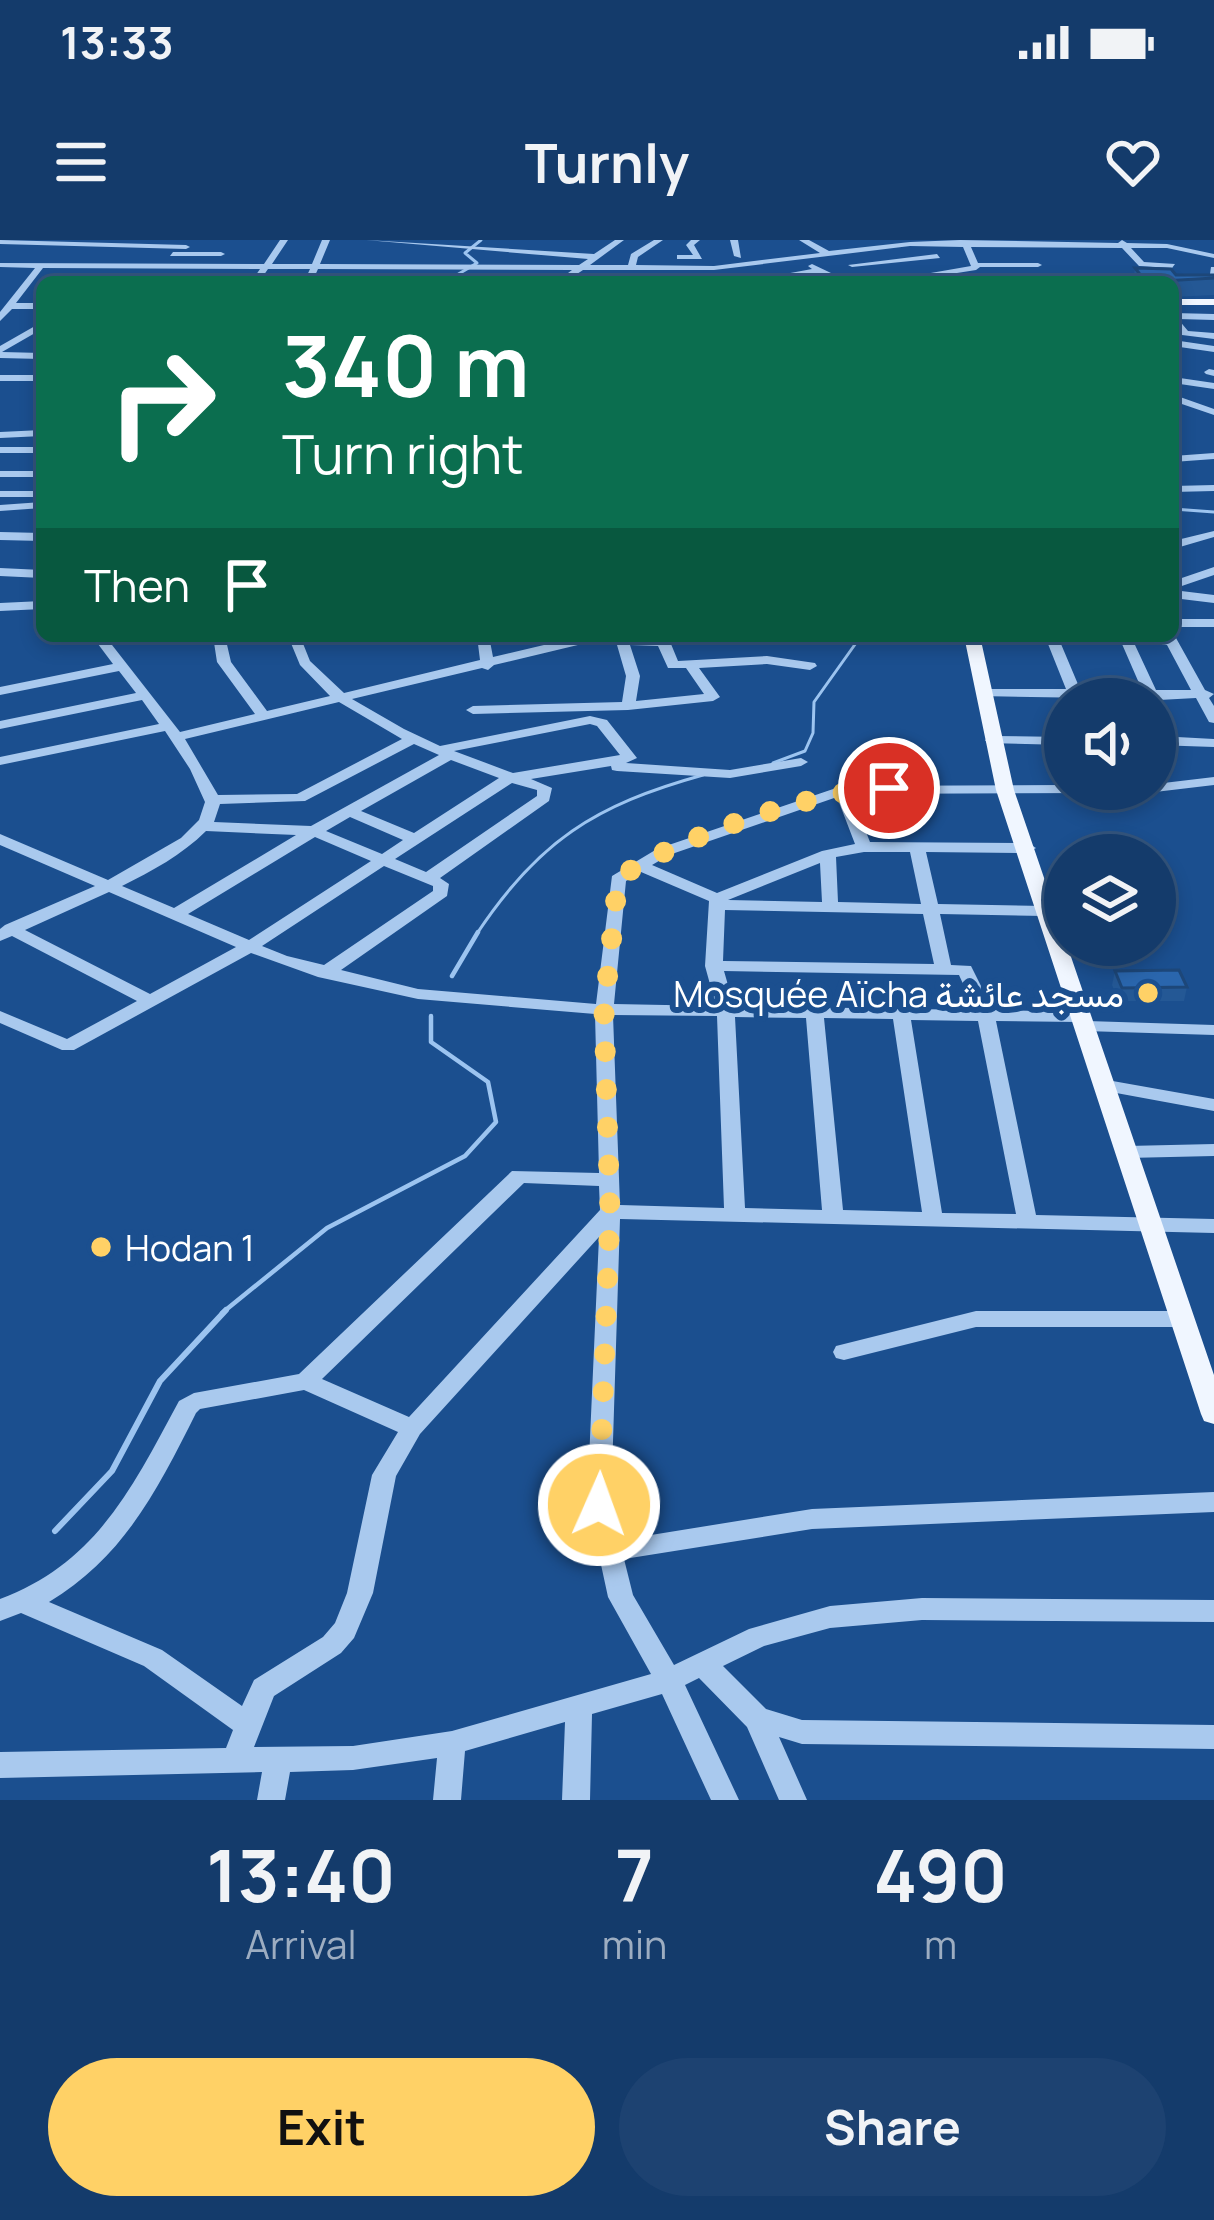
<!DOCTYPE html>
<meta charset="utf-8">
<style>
:root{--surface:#143b6b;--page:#1d4271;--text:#f1f3f6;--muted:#9dadc1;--line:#33557e;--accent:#ffd166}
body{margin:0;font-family:Manrope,Vazirmatn,sans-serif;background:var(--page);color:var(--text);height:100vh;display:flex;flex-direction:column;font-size:45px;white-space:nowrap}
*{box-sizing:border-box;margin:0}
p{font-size:39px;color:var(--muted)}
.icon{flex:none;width:66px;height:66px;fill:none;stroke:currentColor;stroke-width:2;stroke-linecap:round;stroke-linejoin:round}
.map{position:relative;height:1560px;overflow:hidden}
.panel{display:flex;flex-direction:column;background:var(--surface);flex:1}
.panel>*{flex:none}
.banner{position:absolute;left:36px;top:36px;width:1143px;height:366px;border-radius:18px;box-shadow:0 6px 18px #0003,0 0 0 3px var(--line);background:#0b6e4f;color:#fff;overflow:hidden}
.buttons{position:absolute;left:1044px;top:438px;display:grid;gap:24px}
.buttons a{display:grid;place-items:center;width:132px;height:132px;border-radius:50%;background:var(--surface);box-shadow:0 6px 18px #0003,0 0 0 3px var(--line);font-size:60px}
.pin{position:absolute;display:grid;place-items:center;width:102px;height:102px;color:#fff;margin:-51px;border:6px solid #fff;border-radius:50%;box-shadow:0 3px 12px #0007}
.me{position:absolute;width:132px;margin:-66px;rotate:2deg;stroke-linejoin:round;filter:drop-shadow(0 0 9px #0008)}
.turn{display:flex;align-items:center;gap:42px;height:252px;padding:0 48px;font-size:54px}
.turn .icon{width:156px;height:156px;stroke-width:2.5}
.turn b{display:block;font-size:84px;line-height:102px}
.then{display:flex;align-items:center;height:114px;padding:0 48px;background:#0003;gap:24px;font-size:45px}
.eta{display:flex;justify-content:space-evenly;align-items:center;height:204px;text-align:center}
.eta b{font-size:72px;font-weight:700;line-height:84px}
.cta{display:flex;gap:24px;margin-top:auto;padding:24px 48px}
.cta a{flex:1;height:138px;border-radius:72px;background:var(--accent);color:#111;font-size:48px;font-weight:700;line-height:138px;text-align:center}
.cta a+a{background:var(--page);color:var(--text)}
.status{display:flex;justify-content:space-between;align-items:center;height:84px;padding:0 60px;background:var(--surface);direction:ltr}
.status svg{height:33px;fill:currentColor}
header{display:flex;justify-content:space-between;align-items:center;height:156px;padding:0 48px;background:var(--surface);font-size:54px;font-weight:700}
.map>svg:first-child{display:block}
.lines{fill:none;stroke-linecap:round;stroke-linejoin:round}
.stream-far2{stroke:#9cc4f0;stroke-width:3}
.stream-far1{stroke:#9cc4f0;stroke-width:4.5}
.stream{stroke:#9cc4f0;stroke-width:6}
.minor{fill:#a9c9ee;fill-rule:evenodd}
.major{fill:#f0f6ff;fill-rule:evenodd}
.wall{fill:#245895}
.building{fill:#2a66ad;stroke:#1d4779;stroke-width:3}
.route{stroke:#ffd166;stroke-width:21;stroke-dasharray:0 37.8}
.poi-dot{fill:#ffd166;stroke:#1b4f8f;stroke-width:4.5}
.labels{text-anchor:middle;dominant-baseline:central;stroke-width:12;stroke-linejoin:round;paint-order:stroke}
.poi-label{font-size:36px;fill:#fff;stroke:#1b4f8f;text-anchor:end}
</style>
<div class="status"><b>13:33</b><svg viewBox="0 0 49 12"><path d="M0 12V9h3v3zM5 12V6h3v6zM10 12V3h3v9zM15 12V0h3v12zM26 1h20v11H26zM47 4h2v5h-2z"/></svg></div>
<header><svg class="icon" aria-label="menu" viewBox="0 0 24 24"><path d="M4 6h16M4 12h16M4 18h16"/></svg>Turnly<svg class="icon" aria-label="heart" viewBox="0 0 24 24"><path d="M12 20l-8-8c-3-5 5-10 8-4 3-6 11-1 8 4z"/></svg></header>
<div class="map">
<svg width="1214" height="1560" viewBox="0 0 1214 1560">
<rect width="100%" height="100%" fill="#1b4f8f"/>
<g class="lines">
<path class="stream-far2" d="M 445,42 L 477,23 L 465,13 L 481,0
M 1173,269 L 1214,272
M 773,523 L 805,511 L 813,493 L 814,462 L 861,396
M 476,695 C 538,601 595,565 703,535"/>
<path class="stream-far1" d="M 452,736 L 478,692
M 222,1073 L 327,988 L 465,916 L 496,882 L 488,842 L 431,802 L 431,776"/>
<path class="stream" d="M 55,1291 L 112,1231 L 160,1141 L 226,1070"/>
<path class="minor" d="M 0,0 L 186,5 L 190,7 L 186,9 L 0,4 Z
M 280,0 L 288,0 L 272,24 L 312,24 L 322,0 L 330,0 L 320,24 L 579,25 L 588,19 L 366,0 L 594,14 L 615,0 L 624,0 L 590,25 L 628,25 L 631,14 L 654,0 L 663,0 L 638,17 L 636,25 L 714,26 L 820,13 L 799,0 L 809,0 L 829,11 L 910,2 L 960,0 L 1118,3 L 1122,0 L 1127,3 L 1167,4 L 1214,14 L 1214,18 L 1167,8 L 1131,8 L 1144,22 L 1175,24 L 1172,28 L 1139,26 L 1122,8 L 971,7 L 978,23 L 1038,23 L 1042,25 L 1038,27 L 980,27 L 976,30 L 900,42 L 879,42 L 971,26 L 963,7 L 910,6 L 714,30 L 583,30 L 565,42 L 556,42 L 572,30 L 318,29 L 312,42 L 304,42 L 310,29 L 268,29 L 259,42 L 251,42 L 260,29 L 43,28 L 16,63 L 42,63 L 42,69 L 12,69 L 0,81 L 0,72 L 35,28 L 0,27 L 0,23 L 264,24 Z
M 691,0 L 700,0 L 694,5 L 702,19 L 677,19 L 677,15 L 693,15 L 686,5 Z
M 730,0 L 738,0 L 741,18 L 734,16 Z
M 173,12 L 221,12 L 225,14 L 221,16 L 170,16 Z
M 937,14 L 940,18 L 852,27 L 848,25 Z
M 812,24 L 850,42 C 838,42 833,36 822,34 C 805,30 763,42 742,42 L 812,29 L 808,26 Z
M 1211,27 L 1214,27 L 1214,36 L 1210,34 Z
M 1100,34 L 1103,38 L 955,42 L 959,39 Z
M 1173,73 L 1214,74 L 1214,80 L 1178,79 L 1188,91 L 1214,93 L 1214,99 L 1182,95 L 1173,85 Z
M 42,82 L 42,89 L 2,112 L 42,113 L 42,119 L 0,118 L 0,106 Z
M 1173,100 L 1214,106 L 1214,112 L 1173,106 Z
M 1209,129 L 1214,130 L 1214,136 L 1206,134 L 1204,132 Z
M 0,135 L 42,135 L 42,141 L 0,141 Z
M 1173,137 L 1214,143 L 1214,149 L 1173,143 Z
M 1180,157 L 1214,169 L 1214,175 L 1176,162 L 1175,160 Z
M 42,190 L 42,196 L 0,198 L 0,192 Z
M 0,207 L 42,207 L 42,213 L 0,213 Z
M 1214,213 L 1214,219 L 1173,222 L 1173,216 Z
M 0,231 L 42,231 L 42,237 L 0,237 Z
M 1214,245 L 1214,251 L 1173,252 L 1173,246 Z
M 0,251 L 42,251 L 42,257 L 0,257 Z
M 42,262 L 42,268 L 0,271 L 0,265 Z
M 1214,291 L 1214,297 L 1173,309 L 1173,301 Z
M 0,292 L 42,293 L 42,301 L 0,300 Z
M 1214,327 L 1214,335 L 1173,349 L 1173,341 Z
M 0,328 L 42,330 L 42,338 L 0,336 Z
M 1173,350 L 1214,355 L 1214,363 L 1173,358 Z
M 42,361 L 42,369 L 0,371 L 0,363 Z
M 1173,379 L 1214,379 L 1214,387 L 1173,387 Z
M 92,396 L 105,396 L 180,492 L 255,474 L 217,422 L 213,396 L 225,396 L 231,422 L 267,471 L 330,456 L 300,425 L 288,396 L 300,396 L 310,421 L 344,453 L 480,420 L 477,396 L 489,396 L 493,417 L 582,396 L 698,396 L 671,404 L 678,421 L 767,416 L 815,423 L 817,426 L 810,430 L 767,424 L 699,428 L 720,457 L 713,461 L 628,470 L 473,474 L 466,470 L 473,466 L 622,462 L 626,436 L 617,405 L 582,404 L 494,425 L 488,430 L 482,428 L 352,459 L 404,489 L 440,506 L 590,476 L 607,480 L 637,518 L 626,523 L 730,530 L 801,518 L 808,522 L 801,526 L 730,538 L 617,531 L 612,530 L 611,526 L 531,539 L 552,548 L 549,561 L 440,638 L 449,644 L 447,656 L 341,730 L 418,749 L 596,764 L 612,636 L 657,609 L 842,546 L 1065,545 L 1065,549 L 1099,549 L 1092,553 L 851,554 L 870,602 L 1028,603 L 1036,608 L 1028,613 L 926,612 L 938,664 L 1044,666 L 1052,671 L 1044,676 L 940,674 L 951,725 L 971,726 L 993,770 L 1081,772 L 1087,773 L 1090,777 L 1087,781 L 1214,785 L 1214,795 L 1085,791 L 1079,790 L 1076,786 L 1078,782 L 996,781 L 1036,975 L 1214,979 L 1214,993 L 620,979 L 611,1265 L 620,1300 L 812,1269 L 1214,1252 L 1214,1272 L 812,1289 L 624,1319 L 633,1355 L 674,1425 L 749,1389 L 830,1366 L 922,1358 L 1214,1360 L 1214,1382 L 922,1380 L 830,1388 L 764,1406 L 723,1426 L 766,1469 L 802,1480 L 1214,1485 L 1214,1509 L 802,1504 L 779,1497 L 807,1560 L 779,1560 L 747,1487 L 699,1438 L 685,1445 L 739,1560 L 711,1560 L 662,1454 L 592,1474 L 590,1560 L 562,1560 L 565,1482 L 465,1511 L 461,1560 L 433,1560 L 437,1518 L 353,1530 L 290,1532 L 285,1560 L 257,1560 L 262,1532 L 0,1538 L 0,1512 L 226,1508 L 233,1490 L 144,1426 L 21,1373 L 0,1381 L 0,1359 C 97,1323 133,1246 179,1161 L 194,1153 L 299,1134 L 512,931 L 599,933 L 595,774 L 418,759 L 318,737 L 251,713 L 74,810 L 62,810 L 0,783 L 0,771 L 67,799 L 137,761 L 12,696 L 0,701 L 0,689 L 5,685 L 95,646 L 0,605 L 0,594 L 108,640 L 181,598 L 199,580 L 205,562 L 190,529 L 165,491 L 0,525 L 0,517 L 159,484 L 142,460 L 0,489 L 0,481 L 136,453 L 119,431 L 0,455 L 0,447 L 113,424 ZM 630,405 L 658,406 L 668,428 L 686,428 L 704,454 L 636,461 L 640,436 ZM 339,462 L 402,499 L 297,554 L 218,555 L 185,499 ZM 590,484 L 597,486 L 620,515 L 513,533 L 454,511 ZM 414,504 L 439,515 L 311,586 L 214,582 L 220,564 L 305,561 ZM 451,520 L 499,538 L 414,593 L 361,571 ZM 512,543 L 537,550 L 537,556 L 426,632 L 395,619 ZM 837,557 L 855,604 L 822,611 L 717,653 L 652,625 L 669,615 ZM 350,577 L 403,600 L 382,614 L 326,591 ZM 206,591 L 296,595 L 174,668 L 122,646 C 152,631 182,615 206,591 ZM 315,597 L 371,621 L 249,700 L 188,674 ZM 864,612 L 910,612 L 921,664 L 838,662 L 836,617 ZM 820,623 L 822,662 L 728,660 ZM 384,626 L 433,646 L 433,651 L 324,725 L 287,716 L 262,706 ZM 641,632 L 709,661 L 705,726 L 716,766 L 614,764 L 626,641 ZM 109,652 L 236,707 L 150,754 L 25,690 ZM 725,670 L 923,674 L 934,724 L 723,721 ZM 724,731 L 959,735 L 975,770 L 734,766 ZM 613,775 L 717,776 L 724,968 L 620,965 ZM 735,777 L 806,778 L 822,970 L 745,968 ZM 824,778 L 893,779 L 922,972 L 843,970 ZM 911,780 L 978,781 L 1016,974 L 942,973 ZM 524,943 L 599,946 L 600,970 L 409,1177 L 322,1139 ZM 599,997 L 587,1265 L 596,1306 L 594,1312 L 600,1320 L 608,1357 L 651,1434 L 452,1491 L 353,1506 L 254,1507 L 274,1456 L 341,1413 L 354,1398 L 373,1353 L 396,1236 L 420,1194 ZM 304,1150 L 398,1192 L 372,1235 L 347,1353 L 335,1383 L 323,1397 L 254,1440 L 242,1466 L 162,1410 L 49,1362 C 124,1317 158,1249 196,1173 L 200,1169 Z
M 969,396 L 1176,398 L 1205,450 L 1214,454 L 1209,458 L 1214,466 L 1214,483 L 1209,482 L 1196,458 L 1159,460 L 1177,497 L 1214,499 L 1214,507 L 1155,505 L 1155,497 L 1162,497 L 1155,480 L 1155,459 L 979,456 L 979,450 L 984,449 L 1066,449 L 1048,404 L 973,403 L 966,399 ZM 1061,404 L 1122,404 L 1142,450 L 1080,449 ZM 1135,405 L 1167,405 L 1191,450 L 1156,450 Z
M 992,496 L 1065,497 L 1065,505 L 987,503 L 985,500 Z
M 1214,537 L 1214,545 L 1155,552 L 1148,549 L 1155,549 L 1155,544 Z
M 1107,840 L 1214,859 L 1214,871 L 1100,850 L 1098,846 L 1100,842 Z
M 1214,904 L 1214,916 L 1127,918 L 1117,912 L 1127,906 Z
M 976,1071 L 1181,1071 L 1189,1073 L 1192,1079 L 1189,1085 L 1181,1087 L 976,1087 L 844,1120 L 836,1118 L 833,1112 L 836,1106 Z"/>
<path class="major" d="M 1173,59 L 1214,59 L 1214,65 L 1173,65 Z
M 964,396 L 980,396 L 1014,550 L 1214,1135 L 1214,1184 L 1204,1181 L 1201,1174 L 996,550 Z"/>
</g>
<path class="wall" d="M 1135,28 L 1176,35 L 1214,35 L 1214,55 L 1173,57 L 1173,42 L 1133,42 Z
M 1115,731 L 1187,747 L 1184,761 L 1119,761 L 1112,745 Z"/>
<path class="building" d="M 1135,28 L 1171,29 L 1176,35 L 1214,35 L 1214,38 L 1146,42 Z
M 1179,730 L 1187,747 L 1122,748 L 1115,731 Z"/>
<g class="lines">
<path class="route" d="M 599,1265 L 610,972 L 604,770 L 618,639 C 669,600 825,547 889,548"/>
</g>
<g class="poi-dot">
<circle cx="1148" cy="753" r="12"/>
<circle cx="101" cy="1007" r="12"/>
</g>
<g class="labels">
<g class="poi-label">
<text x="1124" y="753">Mosquée Aïcha مسجد عائشة</text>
<text x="125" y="1007" text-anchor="start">Hodan 1</text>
</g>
</g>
</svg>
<div class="buttons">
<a><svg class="icon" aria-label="sound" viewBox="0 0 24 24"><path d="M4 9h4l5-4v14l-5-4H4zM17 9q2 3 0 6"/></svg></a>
<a><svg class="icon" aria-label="layers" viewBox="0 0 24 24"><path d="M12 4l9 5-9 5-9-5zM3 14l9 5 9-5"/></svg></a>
</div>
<div class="pin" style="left:889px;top:548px;background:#d93025"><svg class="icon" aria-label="arrive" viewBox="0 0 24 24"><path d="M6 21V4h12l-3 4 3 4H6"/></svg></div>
<svg class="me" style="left:599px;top:1265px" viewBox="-20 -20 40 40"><circle r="17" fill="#ffd166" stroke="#fff" stroke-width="3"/><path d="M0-11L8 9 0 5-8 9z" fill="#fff"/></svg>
<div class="banner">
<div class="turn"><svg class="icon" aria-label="right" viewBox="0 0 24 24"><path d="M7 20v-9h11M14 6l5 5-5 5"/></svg><div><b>340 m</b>Turn right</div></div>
<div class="then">Then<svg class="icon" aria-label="arrive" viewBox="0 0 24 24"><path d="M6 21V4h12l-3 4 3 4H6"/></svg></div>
</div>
</div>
<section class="panel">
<div class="eta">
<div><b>13:40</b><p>Arrival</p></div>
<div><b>7</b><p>min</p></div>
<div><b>490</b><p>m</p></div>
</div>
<div class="cta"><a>Exit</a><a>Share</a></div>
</section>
